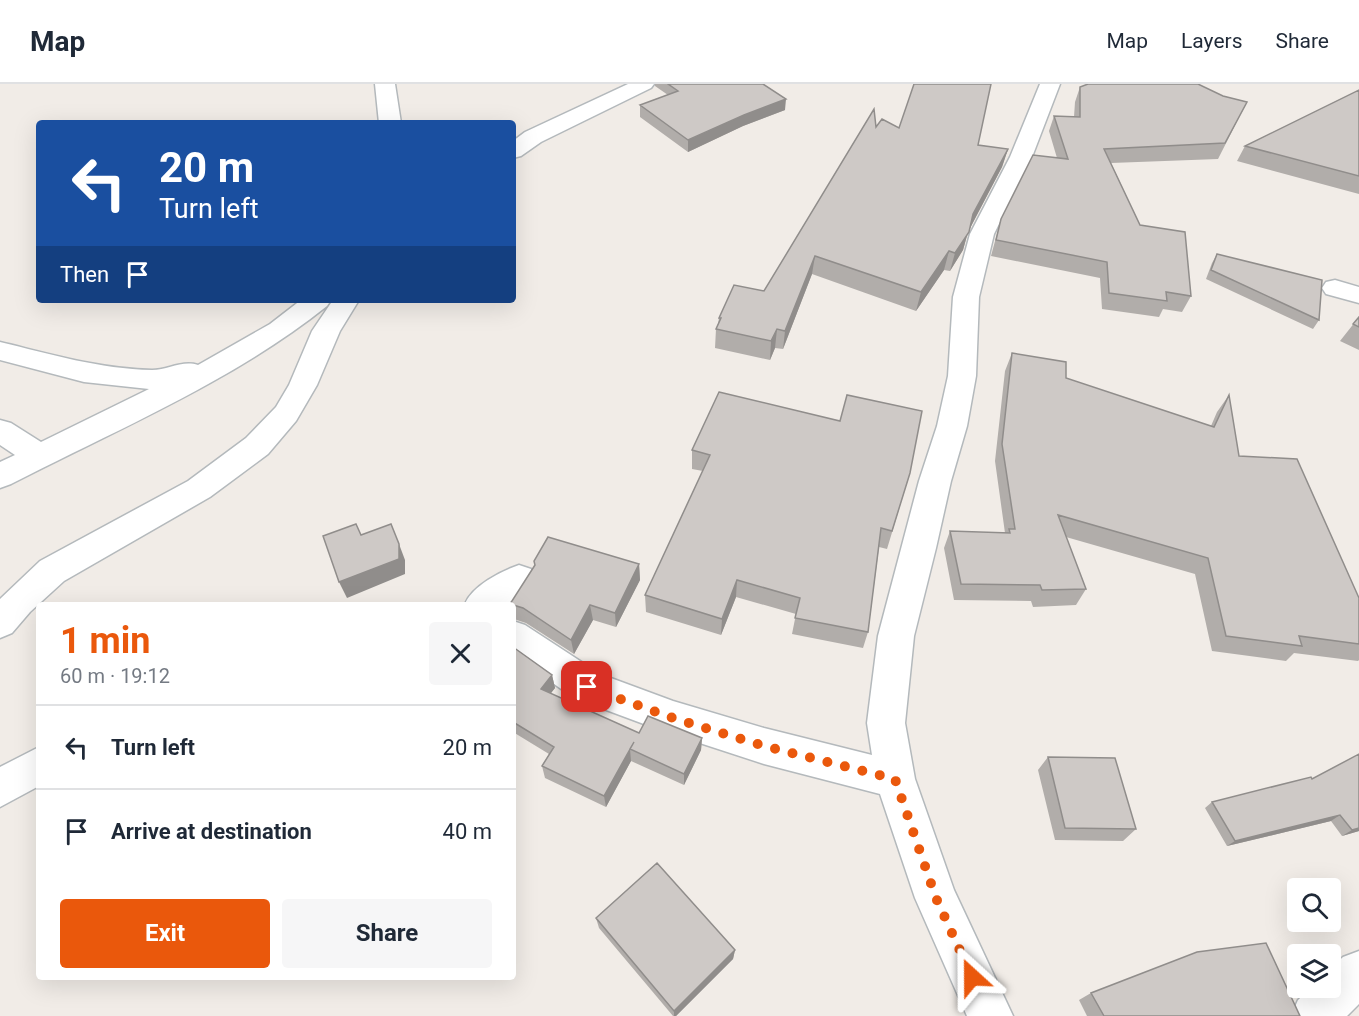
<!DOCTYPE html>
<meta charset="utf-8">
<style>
:root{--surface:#fff;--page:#f6f6f7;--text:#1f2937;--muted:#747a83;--line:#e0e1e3;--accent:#ea580c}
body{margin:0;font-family:Roboto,sans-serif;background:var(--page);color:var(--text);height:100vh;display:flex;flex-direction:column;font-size:22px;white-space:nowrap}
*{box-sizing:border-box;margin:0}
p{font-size:20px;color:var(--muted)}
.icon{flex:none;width:33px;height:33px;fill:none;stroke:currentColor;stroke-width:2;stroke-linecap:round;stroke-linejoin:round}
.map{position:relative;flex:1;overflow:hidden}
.sheet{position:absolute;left:36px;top:518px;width:480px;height:378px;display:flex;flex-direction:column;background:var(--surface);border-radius:6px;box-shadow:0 6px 24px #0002}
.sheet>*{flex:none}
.top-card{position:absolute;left:36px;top:36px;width:480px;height:183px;border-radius:6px;box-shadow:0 6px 24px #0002;background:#1a4fa0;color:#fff;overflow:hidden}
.controls{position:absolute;left:1287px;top:794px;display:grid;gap:12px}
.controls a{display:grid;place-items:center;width:54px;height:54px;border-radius:6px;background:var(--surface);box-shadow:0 6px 24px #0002;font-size:30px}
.pin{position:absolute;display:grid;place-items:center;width:51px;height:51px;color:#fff;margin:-26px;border-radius:12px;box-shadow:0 3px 9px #0006}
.me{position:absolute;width:66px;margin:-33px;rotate:336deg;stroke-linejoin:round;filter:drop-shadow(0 0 4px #0008)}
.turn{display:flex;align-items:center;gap:21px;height:126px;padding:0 24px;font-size:27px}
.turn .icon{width:78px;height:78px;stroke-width:2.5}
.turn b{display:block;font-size:42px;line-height:51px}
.then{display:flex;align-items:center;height:57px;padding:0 24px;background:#0003;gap:12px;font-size:22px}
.round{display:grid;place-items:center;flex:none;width:63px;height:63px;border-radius:6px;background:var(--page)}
.summary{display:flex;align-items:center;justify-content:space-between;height:102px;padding:0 24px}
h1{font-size:36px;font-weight:700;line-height:45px;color:var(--accent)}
.primary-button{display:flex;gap:12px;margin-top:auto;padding:12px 24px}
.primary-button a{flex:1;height:69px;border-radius:6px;background:var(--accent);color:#fff;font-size:24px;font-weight:700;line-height:69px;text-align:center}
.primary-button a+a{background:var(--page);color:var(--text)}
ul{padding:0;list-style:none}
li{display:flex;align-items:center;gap:18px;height:84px;padding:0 24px;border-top:2px solid var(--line)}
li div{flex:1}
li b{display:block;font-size:22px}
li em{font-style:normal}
header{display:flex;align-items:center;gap:36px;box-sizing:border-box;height:84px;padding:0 30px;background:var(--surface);border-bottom:2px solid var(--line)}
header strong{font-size:28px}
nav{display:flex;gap:33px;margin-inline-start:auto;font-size:21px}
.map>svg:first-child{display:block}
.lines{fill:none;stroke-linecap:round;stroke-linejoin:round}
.minor-casing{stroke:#b4b9bc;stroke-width:3}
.minor{fill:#fff;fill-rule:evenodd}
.wall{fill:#b1adaa}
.shaded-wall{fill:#908d8b}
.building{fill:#cec9c6;stroke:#908d8b;stroke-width:1.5}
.route{stroke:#ea580c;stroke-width:10;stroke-dasharray:0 18}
</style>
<header>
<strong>Map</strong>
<nav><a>Map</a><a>Layers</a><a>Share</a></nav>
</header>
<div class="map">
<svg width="1359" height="932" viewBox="0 0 1359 932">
<rect width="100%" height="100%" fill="#f1ece7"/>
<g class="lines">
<defs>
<path id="minor" d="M 375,0 L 395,0 L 401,39 L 379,39 Z
M 628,0 L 654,0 L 651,4 L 541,58 L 521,72 L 513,74 L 513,57 L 525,48 Z
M 1040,0 L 1060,0 L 1032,73 L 994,150 L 979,213 L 976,292 L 967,342 L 951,397 L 936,464 L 914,552 L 905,639 L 915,695 L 954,806 L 1013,932 L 967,932 L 915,814 L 880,710 L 764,680 L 660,646 L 574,614 L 513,571 L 513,537 L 525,541 L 600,590 L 673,617 L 764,644 L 872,671 L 867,639 L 878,552 L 919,397 L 937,342 L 948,292 L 953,213 L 970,150 L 1010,73 Z
M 1335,196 L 1359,203 L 1359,219 L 1326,210 L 1322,204 L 1326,198 Z
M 301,216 L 331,216 L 327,222 C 235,296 116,346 11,400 L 0,404 L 0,378 L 15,371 L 0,361 L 0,336 L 11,339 L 41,358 L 149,305 L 84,298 L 0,276 L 0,258 C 50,270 100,285 152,286 C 168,286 182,276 198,281 L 270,240 Z
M 333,216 L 359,216 L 340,247 L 317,301 L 296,337 L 268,370 L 210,413 L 64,497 L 30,528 L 12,549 L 0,554 L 0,515 L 40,477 L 188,397 L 246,354 L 276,323 L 289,301 L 312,247 Z
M 519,481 L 531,485 L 536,495 C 520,526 494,520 465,520 C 472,502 501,487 519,481 Z
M 39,663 L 39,702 L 0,723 L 0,683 Z
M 1359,867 L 1359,920 L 1347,932 L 1291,932 L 1298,916 L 1312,903 L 1330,903 L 1330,885 L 1343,873 Z"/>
</defs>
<use href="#minor" class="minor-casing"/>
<use href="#minor" class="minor"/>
</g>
<path class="wall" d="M 655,0 L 763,0 L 785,26 L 743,42 L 688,68 L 640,33 L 640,21 L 668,11 L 655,2 Z
M 1080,3 L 1223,12 L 1247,18 L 1218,75 L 1111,79 L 1140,141 L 1191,212 L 1182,228 L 1163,225 L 1159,233 L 1102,225 L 1100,194 L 991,172 L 1001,135 L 1057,74 L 1049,47 L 1054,32 L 1074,33 L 1075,18 Z
M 1359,6 L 1359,110 L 1237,77 L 1245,62 Z
M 876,43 L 899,44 L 978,61 L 1008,65 L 1002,83 L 968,148 L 963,166 L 950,187 L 944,186 L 916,227 L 812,190 L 783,265 L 775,264 L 770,276 L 715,264 L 716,245 L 718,240 L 719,234 L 764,207 Z
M 1217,170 L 1319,236 L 1313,245 L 1206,195 L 1212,179 Z
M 1359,233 L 1359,266 L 1340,257 Z
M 1012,269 L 1066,294 L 1211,342 L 1217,328 L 1229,311 L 1239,372 L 1359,514 L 1359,576 L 1358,577 L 1294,569 L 1286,577 L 1212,567 L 1195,490 L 1066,453 L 1086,505 L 1076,521 L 1033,523 L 1031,517 L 954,516 L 944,464 L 950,447 L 1005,449 L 995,377 L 1005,287 Z
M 692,366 L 910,389 L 887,465 L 879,463 L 868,548 L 863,564 L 792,550 L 796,530 L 736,513 L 721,551 L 646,528 L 645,511 L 703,387 L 692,385 Z
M 639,480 L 640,496 L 616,543 L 593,536 L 574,570 L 526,539 L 514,535 L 513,520 L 510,520 Z
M 513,563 L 552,591 L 555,604 L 550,610 L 639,649 L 702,654 L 701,666 L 684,701 L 631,677 L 606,723 L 545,694 L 542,682 L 549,670 L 513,648 Z
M 1048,673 L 1136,745 L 1123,757 L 1055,756 L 1038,686 Z
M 1312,695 L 1359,747 L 1342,752 L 1331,737 L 1227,762 L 1205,724 L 1212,718 Z
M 596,834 L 735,866 L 733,875 L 676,932 L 673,932 L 599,844 Z
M 1091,909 L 1300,932 L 1087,932 L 1079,916 Z"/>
<path class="shaded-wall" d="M 786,15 L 785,26 L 743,42 L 688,68 L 688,56 L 744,31 Z
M 1008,65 L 1002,83 L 968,148 L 963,166 L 950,187 L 955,169 L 973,130 Z
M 949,167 L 944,186 L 916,227 L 921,208 Z
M 815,172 L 812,190 L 783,265 L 785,247 Z
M 777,245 L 775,264 L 770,276 L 771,257 Z
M 399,460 L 405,476 L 405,490 L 347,514 L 339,498 Z
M 639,480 L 640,496 L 616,543 L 615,529 Z
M 737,496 L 736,513 L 721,551 L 722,535 Z
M 590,521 L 593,536 L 574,570 L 571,556 Z
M 552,591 L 555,604 L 544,618 L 541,605 Z
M 702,654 L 701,666 L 684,701 L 684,690 Z
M 634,658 L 630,665 L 631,677 L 606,723 L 604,712 Z
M 1340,731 L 1331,737 L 1227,762 L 1235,757 Z
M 1359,744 L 1359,747 L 1342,752 L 1352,746 Z
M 735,866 L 733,875 L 676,932 L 674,932 L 674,927 Z"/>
<path class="building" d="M 668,0 L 763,0 L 786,15 L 744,31 L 688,56 L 640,21 L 678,7 Z
M 914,0 L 991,0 L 978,61 L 1008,65 L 973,130 L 969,148 L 955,169 L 949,167 L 921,208 L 815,172 L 785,247 L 777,245 L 771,257 L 716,245 L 721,234 L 719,234 L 734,201 L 764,207 L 874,25 L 876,43 L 882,35 L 899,44 Z
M 1088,0 L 1198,0 L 1223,12 L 1247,18 L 1225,59 L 1104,65 L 1140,141 L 1185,148 L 1191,212 L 1166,208 L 1167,217 L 1109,209 L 1107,178 L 996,156 L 1001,135 L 1033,71 L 1068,75 L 1054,32 L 1080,33 L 1080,3 Z
M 1359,6 L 1359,92 L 1245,62 Z
M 1217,170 L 1322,196 L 1319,236 L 1211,186 Z
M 1359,233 L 1359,243 L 1353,240 Z
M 1012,269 L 1066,278 L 1066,294 L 1214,343 L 1229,311 L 1239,372 L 1297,375 L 1359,514 L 1359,560 L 1299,552 L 1302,562 L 1226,552 L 1208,474 L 1058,431 L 1086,505 L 1042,506 L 1040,501 L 961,500 L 950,447 L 1010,449 L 1009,445 L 1015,445 L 1002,360 Z
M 719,308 L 840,337 L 847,311 L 922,327 L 910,389 L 892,447 L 881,444 L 868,548 L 795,534 L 800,514 L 737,496 L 722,535 L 645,511 L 710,371 L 692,366 Z
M 356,440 L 361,451 L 391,440 L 399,460 L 399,475 L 339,498 L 323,452 Z
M 548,453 L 639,480 L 615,529 L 590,521 L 571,556 L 523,524 L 510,520 L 535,481 L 534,477 Z
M 513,563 L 552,591 L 541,605 L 639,649 L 648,632 L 702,654 L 684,690 L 630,665 L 634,658 L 604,712 L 542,682 L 554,663 L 513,638 Z
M 1359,670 L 1359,744 L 1352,746 L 1340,731 L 1235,757 L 1212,718 L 1311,693 L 1312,695 Z
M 1048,673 L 1115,674 L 1136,745 L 1065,744 Z
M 657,779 L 735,866 L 674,927 L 596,834 Z
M 1266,859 L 1300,932 L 1104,932 L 1091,909 L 1197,868 Z"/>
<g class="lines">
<path class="route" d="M 587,603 L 673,634 L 764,662 L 895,695 L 936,814 L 972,893"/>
</g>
</svg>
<div class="controls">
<a><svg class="icon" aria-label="search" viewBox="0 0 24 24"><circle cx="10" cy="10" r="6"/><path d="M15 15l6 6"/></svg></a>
<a><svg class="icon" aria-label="layers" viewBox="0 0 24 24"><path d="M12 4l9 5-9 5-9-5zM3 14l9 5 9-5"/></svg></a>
</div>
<div class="pin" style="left:587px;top:603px;background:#d93025"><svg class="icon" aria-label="arrive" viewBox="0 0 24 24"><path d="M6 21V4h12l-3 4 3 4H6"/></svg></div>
<svg class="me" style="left:972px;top:893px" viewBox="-20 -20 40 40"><path d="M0-17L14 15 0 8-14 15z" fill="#ea580c" stroke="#fff" stroke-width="4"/></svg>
<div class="top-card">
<div class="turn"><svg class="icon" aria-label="left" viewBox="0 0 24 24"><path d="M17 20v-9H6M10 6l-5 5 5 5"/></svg><div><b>20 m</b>Turn left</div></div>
<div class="then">Then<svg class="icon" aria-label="arrive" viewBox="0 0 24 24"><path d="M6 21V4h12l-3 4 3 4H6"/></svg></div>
</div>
<section class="sheet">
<div class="summary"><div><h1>1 min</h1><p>60 m · 19:12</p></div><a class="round"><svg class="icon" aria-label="close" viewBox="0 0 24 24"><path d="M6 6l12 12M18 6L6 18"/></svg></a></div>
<ul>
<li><svg class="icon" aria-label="left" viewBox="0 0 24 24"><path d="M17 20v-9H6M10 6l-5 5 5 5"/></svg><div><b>Turn left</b></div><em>20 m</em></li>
<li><svg class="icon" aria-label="arrive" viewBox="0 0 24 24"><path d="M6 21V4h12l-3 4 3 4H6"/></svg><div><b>Arrive at destination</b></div><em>40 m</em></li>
</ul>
<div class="primary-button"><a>Exit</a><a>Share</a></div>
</section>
</div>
